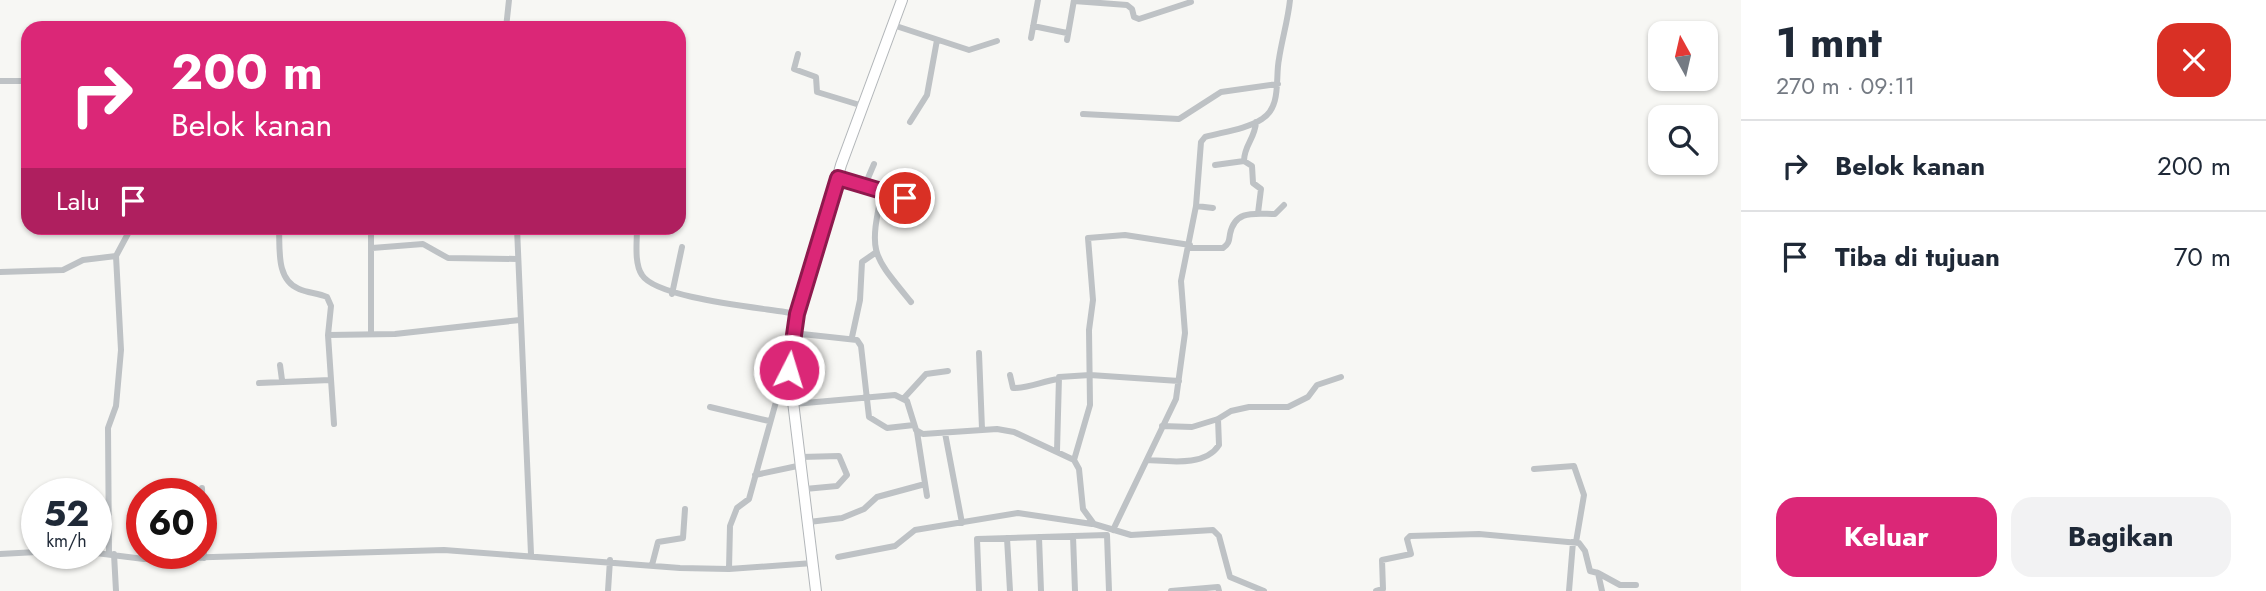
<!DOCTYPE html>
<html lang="id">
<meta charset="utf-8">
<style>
:root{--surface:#fff;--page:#f2f2f3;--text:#1f2937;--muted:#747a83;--line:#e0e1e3;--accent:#db2777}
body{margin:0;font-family:Jost,sans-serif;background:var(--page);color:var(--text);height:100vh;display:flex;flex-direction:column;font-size:26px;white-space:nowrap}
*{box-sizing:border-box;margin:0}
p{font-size:23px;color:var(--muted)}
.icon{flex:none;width:38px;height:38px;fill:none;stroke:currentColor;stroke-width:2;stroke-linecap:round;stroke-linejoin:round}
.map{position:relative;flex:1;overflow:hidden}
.sheet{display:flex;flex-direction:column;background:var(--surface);width:525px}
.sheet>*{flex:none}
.guide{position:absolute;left:21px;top:21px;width:665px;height:214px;border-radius:21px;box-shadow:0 2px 5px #0004;background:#db2777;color:#fff;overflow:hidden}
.needle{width:46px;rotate:352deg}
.tools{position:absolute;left:1648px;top:21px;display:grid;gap:14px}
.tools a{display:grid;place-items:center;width:70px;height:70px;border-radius:14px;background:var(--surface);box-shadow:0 2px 5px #0004;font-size:35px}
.speed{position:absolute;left:21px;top:478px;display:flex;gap:14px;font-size:35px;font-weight:700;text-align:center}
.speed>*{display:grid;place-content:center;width:91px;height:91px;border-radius:50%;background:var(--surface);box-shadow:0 2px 5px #0004;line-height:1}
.speed small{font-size:18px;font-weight:400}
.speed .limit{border:10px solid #d22;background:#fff;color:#111}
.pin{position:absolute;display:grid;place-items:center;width:60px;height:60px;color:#fff;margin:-30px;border:4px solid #fff;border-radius:50%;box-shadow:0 2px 7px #0007}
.me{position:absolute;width:77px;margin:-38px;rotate:5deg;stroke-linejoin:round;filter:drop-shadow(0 0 5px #0008)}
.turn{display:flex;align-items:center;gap:24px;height:147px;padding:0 35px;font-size:32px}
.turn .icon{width:91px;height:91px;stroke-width:2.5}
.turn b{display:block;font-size:49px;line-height:60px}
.then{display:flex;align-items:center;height:66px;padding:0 35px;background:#0003;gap:14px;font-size:26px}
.round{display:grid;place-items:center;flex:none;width:74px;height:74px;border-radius:21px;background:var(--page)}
.overview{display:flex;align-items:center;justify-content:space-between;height:119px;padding:0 35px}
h1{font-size:42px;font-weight:700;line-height:52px}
.cta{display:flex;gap:14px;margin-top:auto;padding:14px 35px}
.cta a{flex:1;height:80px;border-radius:21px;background:var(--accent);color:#fff;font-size:28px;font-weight:700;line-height:80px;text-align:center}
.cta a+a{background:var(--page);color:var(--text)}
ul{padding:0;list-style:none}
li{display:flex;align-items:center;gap:21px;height:91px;padding:0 35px;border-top:2px solid var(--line)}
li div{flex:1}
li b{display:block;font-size:26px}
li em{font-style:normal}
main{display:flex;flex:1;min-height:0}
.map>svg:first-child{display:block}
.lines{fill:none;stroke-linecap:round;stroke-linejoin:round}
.primary-casing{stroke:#b2b6b9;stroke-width:12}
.street{stroke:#bec2c5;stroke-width:6}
.primary{stroke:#fff;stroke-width:10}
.route-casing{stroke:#8e194d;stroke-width:18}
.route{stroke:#db2777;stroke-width:12}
</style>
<main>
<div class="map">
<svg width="1741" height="591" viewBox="0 0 1741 591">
<rect width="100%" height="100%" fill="#f7f7f4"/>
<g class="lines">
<defs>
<path id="primary" d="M 816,591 L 791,385 L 791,343 L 841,165 L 902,0"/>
</defs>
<use href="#primary" class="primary-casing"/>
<path class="street" d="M 1074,1 L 1127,5 L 1132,9 L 1134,17 L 1139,19 L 1191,2
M 893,25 L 969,50 L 997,41
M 1033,26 L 1067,33
M 506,28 L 509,0
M 1031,38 L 1038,0
M 1067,40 L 1074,0
M 798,54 L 794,69 L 816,77 L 817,92 L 863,106
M 0,81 L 28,81
M 1083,114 L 1179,119 L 1221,92 L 1278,84
M 910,122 L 927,95 L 937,40
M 1256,122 C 1255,139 1244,145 1244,161 L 1252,166 L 1253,183 L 1261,189 L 1258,213
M 1215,165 L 1244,161
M 838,178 L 905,197
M 865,185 L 874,164
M 882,191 C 869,254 871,253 911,302
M 1196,206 L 1213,208
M 279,228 C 280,249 276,280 299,289 C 308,293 318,293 327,297 L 331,306 L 328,335 L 334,424
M 491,228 L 517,228
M 517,228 L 531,554
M 637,228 C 637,242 634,263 642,275 C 657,299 766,308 797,314
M 372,248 L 423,244 L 448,258 L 517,259
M 1189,248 L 1223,248 C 1229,244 1229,241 1230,234 C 1235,209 1256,214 1275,214 L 1284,205
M 0,272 L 63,270 L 83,260 L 116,256 L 131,228
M 672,294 L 682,247
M 793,333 L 857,340 L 861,346 L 869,417 L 887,428 L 914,425
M 371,334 L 371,228
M 328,335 L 395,334 L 520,320
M 852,337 L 860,300 L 862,262 L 875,253
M 979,353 L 982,429
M 280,365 L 282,380
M 1010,375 L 1013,388 C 1031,388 1042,381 1059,379
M 259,383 L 330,380
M 904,398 L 926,374 L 948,371
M 794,404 L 895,395 L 907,401 L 916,430 L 923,434 L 997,429 L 1014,432 L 1074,460 L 1079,469 L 1083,509 L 1094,524 L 1131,535 L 1213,530 L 1219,536 L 1230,577 L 1264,591
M 710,407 L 769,421
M 1162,426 L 1192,427 L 1218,419 L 1231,411 L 1249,407 L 1288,407 L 1308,397 L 1317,385 L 1341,377
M 917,432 L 927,496
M 945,433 L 962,523
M 1057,451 L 1059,377 L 1090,375 L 1179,381
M 801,457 L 839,456 L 847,475 L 837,486 L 805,489
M 1074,460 L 1090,405 L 1089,330 L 1093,300 L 1088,238 L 1125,235 L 1190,245
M 1147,460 C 1169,461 1205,467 1219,445 L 1218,419
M 1534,469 L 1574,466 L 1584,495 L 1576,542
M 755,475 L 802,465
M 202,488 L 204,558
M 809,522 L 842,518 L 864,509 L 877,497 L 925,484
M 1113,530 L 1176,399 L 1185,333 L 1181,281 L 1196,206 L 1201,142 L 1205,137 C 1223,132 1247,129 1262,119 C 1282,107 1275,77 1279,59 C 1282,39 1288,20 1290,0
M 1073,536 L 1075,591
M 1039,537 L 1041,591
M 1007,538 L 1010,591
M 96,553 L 144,559 L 444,550 L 680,568 L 729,569 L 813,563
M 109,553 L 108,428 L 116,406 L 121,350 L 116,256
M 0,554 L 37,552
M 114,554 L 116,591
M 838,557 L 895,546 L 915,530 L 1018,513 L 1092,524
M 652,565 L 658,542 L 683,538 L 685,509
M 729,569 L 730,526 L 737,508 L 749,499 L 779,391 L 791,385
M 1598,573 L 1620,585 L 1636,585
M 608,591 L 610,560
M 979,591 L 977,539 L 1107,535 L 1109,591
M 1171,591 L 1218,587 L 1219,591
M 1376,591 L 1383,589 L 1382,560 L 1411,554 L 1407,539 L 1410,536 L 1479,534 L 1579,543 L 1585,551 L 1590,571 L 1598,573 L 1602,591
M 1569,591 L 1573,542"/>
<use href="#primary" class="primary"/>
</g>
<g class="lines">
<defs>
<path id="route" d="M 789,370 L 797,314 L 838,178 L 905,198"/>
</defs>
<use href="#route" class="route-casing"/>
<use href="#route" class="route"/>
</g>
</svg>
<div class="tools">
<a><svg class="needle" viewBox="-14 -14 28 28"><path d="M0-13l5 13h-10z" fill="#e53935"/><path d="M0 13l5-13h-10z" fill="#747a83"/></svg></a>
<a><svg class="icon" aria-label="search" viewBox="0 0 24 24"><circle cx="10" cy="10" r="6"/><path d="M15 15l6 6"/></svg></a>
</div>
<div class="speed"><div>52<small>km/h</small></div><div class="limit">60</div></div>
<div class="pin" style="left:905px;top:198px;background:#d93025"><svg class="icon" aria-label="arrive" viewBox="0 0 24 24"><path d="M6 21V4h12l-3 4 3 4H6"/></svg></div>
<svg class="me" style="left:789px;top:370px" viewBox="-20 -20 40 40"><circle r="17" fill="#db2777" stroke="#fff" stroke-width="3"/><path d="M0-11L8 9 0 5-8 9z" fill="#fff"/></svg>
<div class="guide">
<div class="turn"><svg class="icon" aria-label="right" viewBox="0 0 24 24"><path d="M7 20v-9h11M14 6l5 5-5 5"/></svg><div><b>200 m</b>Belok kanan</div></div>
<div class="then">Lalu<svg class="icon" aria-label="arrive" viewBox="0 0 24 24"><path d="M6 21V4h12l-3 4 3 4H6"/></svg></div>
</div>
</div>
<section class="sheet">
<div class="overview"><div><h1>1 mnt</h1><p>270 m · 09:11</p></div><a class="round" style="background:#d93025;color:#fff"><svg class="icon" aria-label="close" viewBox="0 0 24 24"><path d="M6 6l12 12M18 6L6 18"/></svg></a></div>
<ul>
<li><svg class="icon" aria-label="right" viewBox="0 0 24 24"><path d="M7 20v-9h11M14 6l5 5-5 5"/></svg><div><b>Belok kanan</b></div><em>200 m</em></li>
<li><svg class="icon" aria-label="arrive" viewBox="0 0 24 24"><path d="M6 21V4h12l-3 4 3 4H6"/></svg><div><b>Tiba di tujuan</b></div><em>70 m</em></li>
</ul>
<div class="cta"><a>Keluar</a><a>Bagikan</a></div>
</section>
</main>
